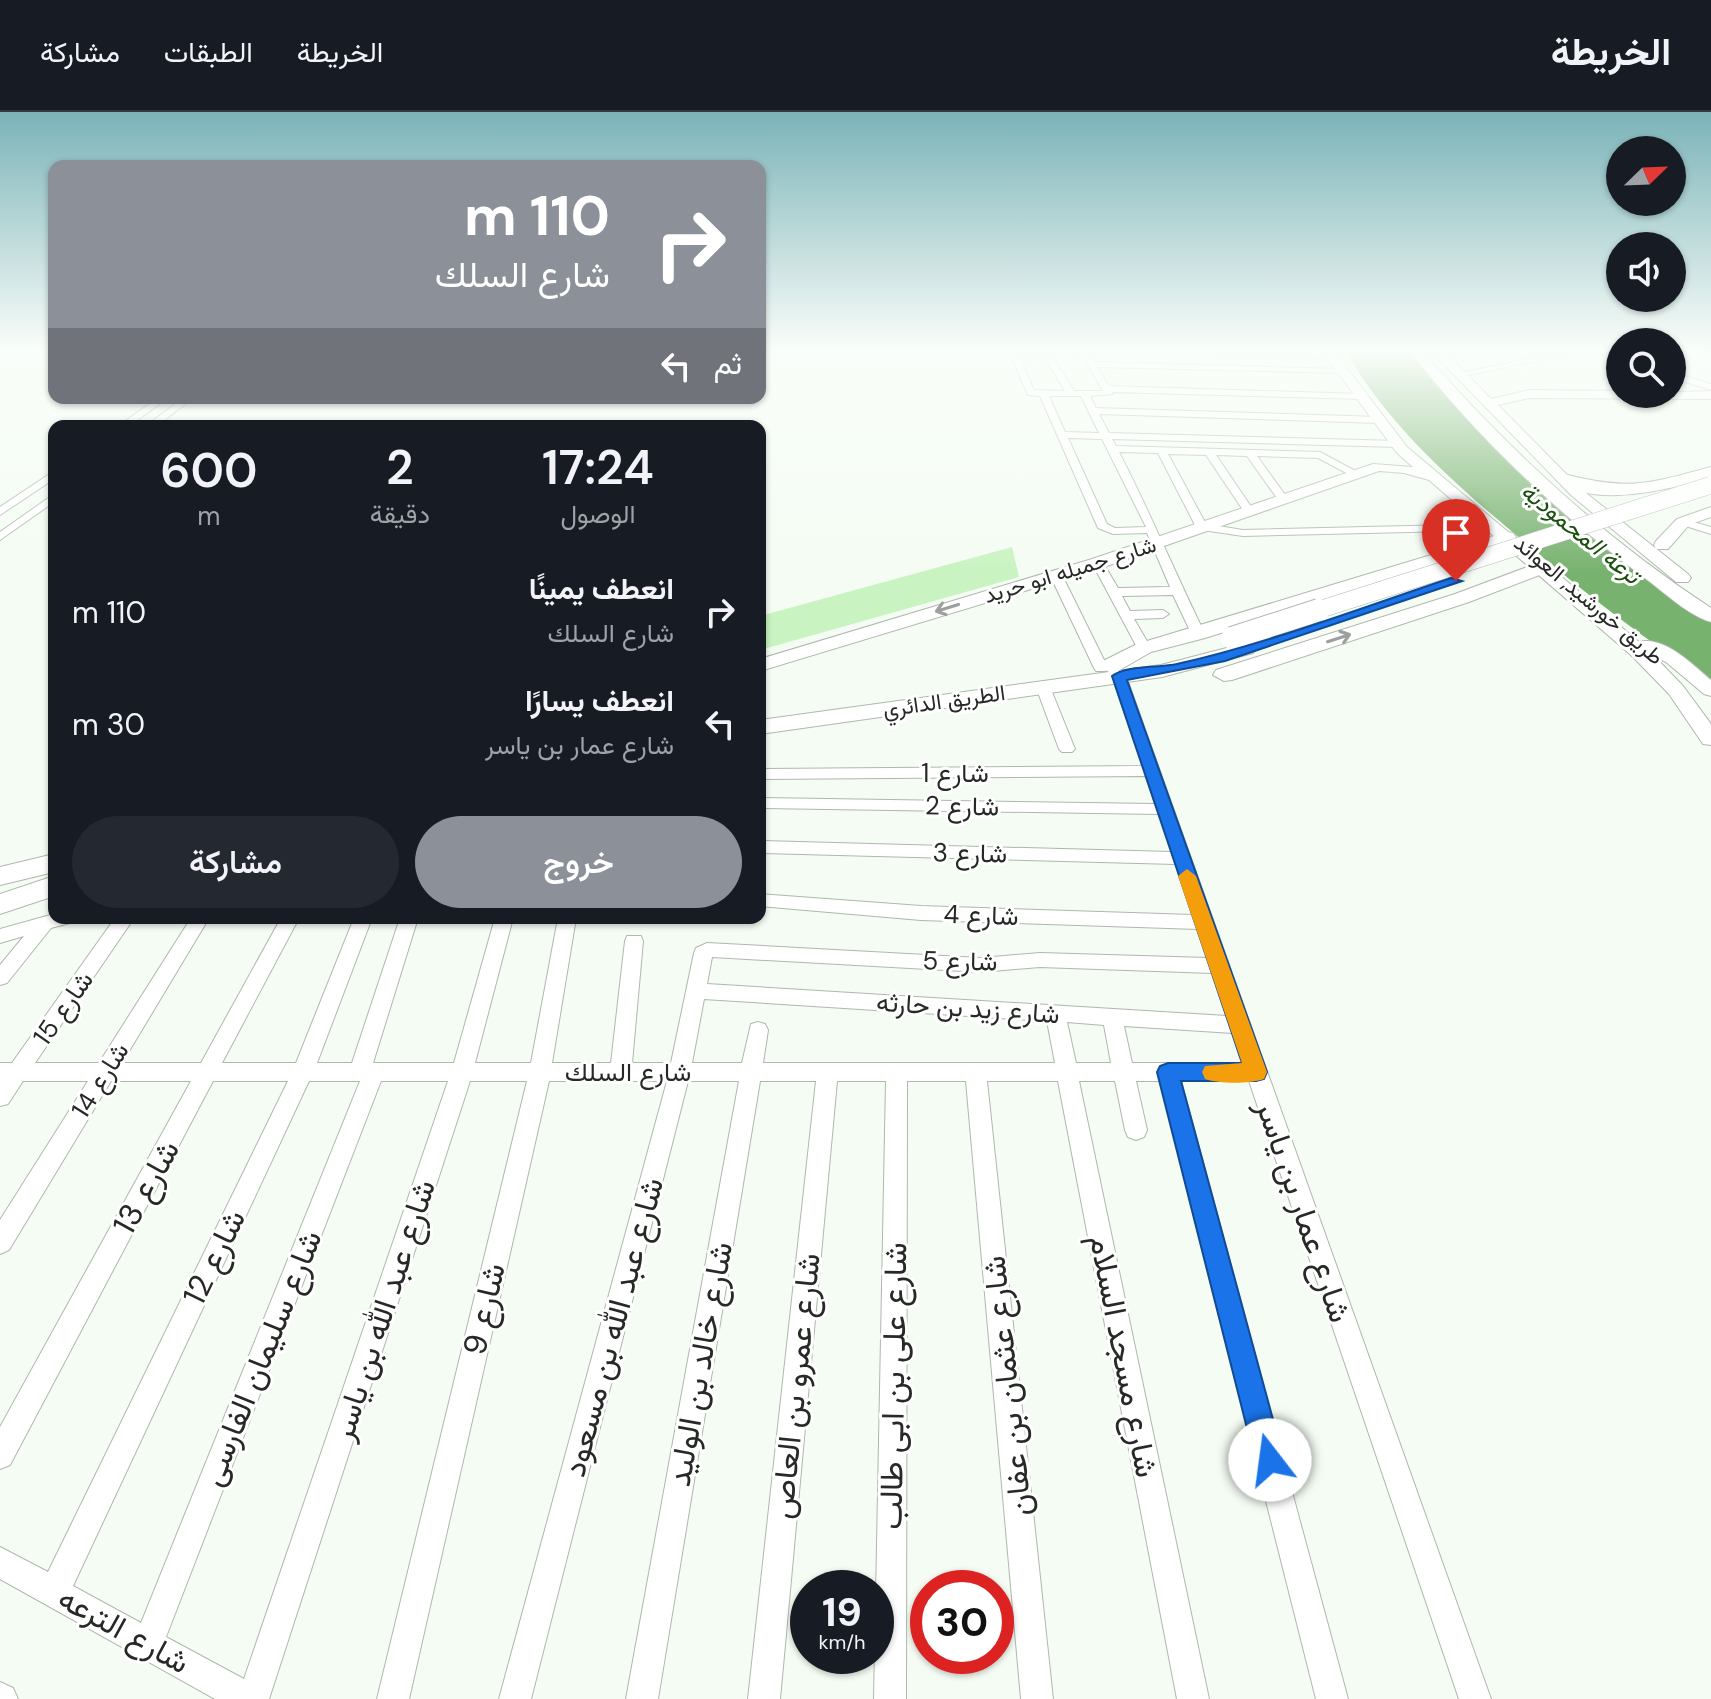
<!DOCTYPE html>
<html lang="ar">
<meta charset="utf-8">
<style>
:root{--surface:#171b24;--page:#242831;--text:#f1f3f6;--muted:#9ea1a6;--line:#363941;--accent:#8c9099}
body{margin:0;font-family:"DM Sans",Vazirmatn,sans-serif;background:var(--page);color:var(--text);direction:rtl;height:100vh;display:flex;flex-direction:column;font-size:30px;white-space:nowrap}
*{box-sizing:border-box;margin:0}
p{font-size:26px;color:var(--muted)}
.icon{flex:none;width:44px;height:44px;fill:none;stroke:currentColor;stroke-width:2;stroke-linecap:round;stroke-linejoin:round}
.map{position:relative;flex:1;overflow:hidden;direction:ltr}
.details{position:absolute;left:48px;top:308px;width:718px;height:504px;display:flex;flex-direction:column;background:var(--surface);border-radius:16px;box-shadow:0 2px 6px #0004;direction:rtl}
.details>*{flex:none}
.hud{position:absolute;left:48px;top:48px;width:718px;height:244px;border-radius:16px;box-shadow:0 2px 6px #0004;direction:rtl;background:#8c9099;color:#fff;overflow:hidden}
.needle{width:52px;rotate:67deg}
.controls{position:absolute;left:1606px;top:24px;display:grid;gap:16px}
.controls a{display:grid;place-items:center;width:80px;height:80px;border-radius:50%;background:var(--surface);box-shadow:0 2px 6px #0004;font-size:40px}
.speed{position:absolute;left:790px;top:1458px;display:flex;gap:16px;font-size:40px;font-weight:700;text-align:center}
.speed>*{display:grid;place-content:center;width:104px;height:104px;border-radius:50%;background:var(--surface);box-shadow:0 2px 6px #0004;line-height:1}
.speed small{font-size:20px;font-weight:400}
.speed .limit{border:12px solid #d22;background:#fff;color:#111}
.pin{position:absolute;display:grid;place-items:center;width:68px;height:68px;color:#fff;margin:-82px -34px;border-radius:50% 50% 50% 0;rotate:-45deg;box-shadow:0 0 8px #0007}
.pin .icon{rotate:45deg}
.me{position:absolute;width:88px;margin:-44px;rotate:345deg;stroke-linejoin:round;filter:drop-shadow(0 0 6px #0008)}
.turn{display:flex;align-items:center;gap:28px;height:168px;padding:0 24px;font-size:36px}
.turn .icon{width:104px;height:104px;stroke-width:2.5}
.turn b{display:block;font-size:56px;line-height:68px}
.then{display:flex;align-items:center;height:76px;padding:0 24px;background:#0003;gap:16px;font-size:30px}
.eta{display:flex;justify-content:space-evenly;align-items:center;height:136px;text-align:center}
.eta b{font-size:48px;font-weight:600;line-height:56px}
.action{display:flex;gap:16px;margin-top:auto;padding:16px 24px}
.action a{flex:1;height:92px;border-radius:48px;background:var(--accent);color:#fff;font-size:32px;font-weight:600;line-height:92px;text-align:center}
.action a+a{background:var(--page);color:var(--text)}
ul{padding:0;list-style:none}
li{display:flex;align-items:center;gap:24px;height:112px;padding:0 24px}
li div{flex:1}
li b{display:block;font-size:30px}
li em{font-style:normal}
header{display:flex;align-items:center;gap:48px;box-sizing:border-box;height:112px;padding:0 40px;background:var(--surface);border-bottom:2px solid var(--line)}
header strong{font-size:38px}
nav{display:flex;gap:44px;margin-inline-start:auto;font-size:28px}
.map>svg:first-child{display:block}
.green{fill:#c9f3c1}
.water{fill:#78b26f}
.lines{fill:none;stroke-linecap:round;stroke-linejoin:round}
.street-casing{stroke:#afb7ae;stroke-width:2}
.secondary-casing{stroke:#afb7ae;stroke-width:2}
.primary-casing{stroke:#afb7ae;stroke-width:2}
.street{fill:#fff;fill-rule:evenodd}
.secondary{fill:#fff;fill-rule:evenodd}
.primary{fill:#fff;fill-rule:evenodd}
.primary-bridge-far1-casing{stroke:#afb7ae;stroke-width:18;stroke-linecap:butt}
.primary-bridge-casing{stroke:#afb7ae;stroke-width:24;stroke-linecap:butt}
.primary-bridge-far1{stroke:#fff;stroke-width:17}
.primary-bridge{stroke:#fff;stroke-width:22}
.oneway{stroke:#9d9f9d}
.route{fill:#1a73e8;stroke:#114b97;stroke-width:2}
.slow{fill:#f59e0b}
.labels{text-anchor:middle;dominant-baseline:central;stroke-width:6;stroke-linejoin:round;paint-order:stroke}
.far-street-label{font-size:22px;fill:#262926;stroke:#fff}
.far-water-label{font-size:24px;font-style:italic;fill:#18510d;stroke:#fff}
.street-label{font-size:26px;fill:#262926;stroke:#fff}
.near-street-label{font-size:32px;fill:#262926;stroke:#fff}
</style>
<header>
<strong>الخريطة</strong>
<nav><a>الخريطة</a><a>الطبقات</a><a>مشاركة</a></nav>
</header>
<div class="map">
<svg width="1711" height="1587" viewBox="0 0 1711 1587">
<rect width="100%" height="100%" fill="#f4fcf3"/>
<path class="green" d="M 1012,435 L 1019,465 L 760,538 L 760,504 Z"/>
<path class="water" d="M 1345,238 L 1410,238 C 1460,295 1510,353 1566,404 C 1610,444 1661,477 1711,509 L 1711,570 C 1645,528 1589,484 1529,434 C 1460,376 1390,317 1345,238 Z"/>
<g class="lines">
<defs>
<path id="street" d="M 1008,238 L 1087,238 L 1094,250 L 1340,257 L 1343,261 L 1097,255 L 1109,274 L 1361,282 L 1364,287 L 1112,280 L 1113,282 L 1090,284 L 1096,296 L 1379,305 L 1384,308 L 1379,311 L 1099,302 L 1109,321 L 1398,329 L 1403,332 L 1398,335 L 1112,327 L 1116,334 L 1320,340 L 1361,362 L 1352,364 L 1318,346 L 1257,344 L 1288,387 L 1283,390 L 1279,389 L 1247,344 L 1216,343 L 1254,399 L 1249,402 L 1245,401 L 1206,343 L 1168,342 L 1206,412 L 1243,418 L 1495,412 L 1501,415 L 1495,418 L 1243,424 L 1202,418 L 1196,415 L 1158,341 L 1119,340 C 1150,400 1175,461 1205,522 L 1193,525 L 1173,483 L 1122,484 L 1130,499 L 1163,498 L 1169,502 L 1163,506 L 1134,507 L 1151,536 L 1149,539 L 1139,539 L 1092,451 L 1102,449 L 1118,476 L 1170,475 L 1147,421 L 1113,422 L 1098,416 L 1040,284 L 1028,283 ZM 1081,241 L 1103,279 L 1074,279 L 1051,242 ZM 1018,242 L 1043,242 L 1065,279 L 1034,278 ZM 1049,284 L 1081,284 L 1099,321 L 1065,320 ZM 1068,326 L 1102,327 L 1146,415 L 1115,416 L 1107,412 Z
M 1110,238 L 1189,238 L 1335,245 L 1331,247 Z
M 1569,238 L 1585,238 L 1461,265 L 1457,262 Z
M 1586,238 L 1599,238 L 1620,244 L 1620,249 Z
M 1672,260 L 1711,272 L 1711,278 L 1672,266 Z
M 158,286 L 168,286 L 129,314 L 118,314 Z
M 183,286 L 193,286 L 157,314 L 146,314 Z
M 54,359 L 54,367 L 0,403 L 0,395 Z
M 54,382 L 54,390 L 0,428 L 0,420 Z
M 1683,407 L 1711,415 L 1711,422 L 1679,412 L 1677,410 Z
M 1052,460 L 1062,463 L 1108,556 L 1106,559 L 1096,559 L 1094,556 L 1050,463 Z
M 1119,560 L 1126,564 L 1491,1587 L 1459,1587 L 1249,969 L 1181,969 L 1348,1587 L 1316,1587 L 1160,969 L 1136,969 L 1147,1018 L 1144,1025 L 1136,1028 L 1128,1025 L 1125,1018 L 1115,969 L 1079,969 L 1209,1587 L 1177,1587 L 1058,969 L 987,969 L 1053,1587 L 1021,1587 L 966,969 L 907,969 L 906,1587 L 874,1587 L 886,969 L 837,969 L 780,1587 L 748,1587 L 816,969 L 760,969 L 658,1587 L 626,1587 L 739,969 L 688,969 L 531,1587 L 499,1587 L 667,969 L 549,969 L 409,1587 L 377,1587 L 527,969 L 470,969 L 269,1587 L 215,1587 L 0,1467 L 0,1435 L 48,1460 L 288,969 L 213,969 L 10,1353 L 0,1357 L 0,1315 L 191,969 L 111,969 L 9,1138 L 0,1142 L 0,1108 L 88,969 L 23,969 L 8,992 L 0,994 L 0,951 L 12,951 L 115,806 L 134,806 L 35,951 L 99,951 L 191,806 L 209,806 L 122,951 L 201,951 L 281,806 L 299,806 L 222,951 L 296,951 L 354,806 L 372,806 L 317,951 L 352,951 L 400,806 L 418,806 L 373,951 L 454,951 L 495,806 L 513,806 L 475,951 L 531,951 L 558,806 L 576,806 L 552,951 L 611,951 L 625,829 L 627,824 L 641,824 L 643,829 L 632,951 L 671,951 L 694,841 L 696,836 L 707,831 L 981,846 L 1040,841 L 1208,846 L 1198,817 L 921,808 L 760,794 L 760,782 L 921,794 L 1193,803 L 1176,752 L 760,741 L 760,729 L 1172,740 L 1159,702 L 760,696 L 760,686 L 1155,692 L 1146,664 L 760,667 L 760,657 L 1143,654 L 1112,564 ZM 712,845 L 981,860 L 1040,855 L 1213,861 L 1227,904 L 707,872 ZM 704,887 L 1047,909 L 1055,951 L 763,951 L 768,918 L 765,912 L 758,910 L 751,912 L 742,951 L 692,951 ZM 1067,910 L 1104,913 L 1111,951 L 1076,951 ZM 1124,914 L 1233,921 L 1243,951 L 1132,951 ZM 309,969 L 360,969 L 141,1511 L 73,1474 ZM 381,969 L 448,969 L 244,1567 L 166,1525 Z
M 1043,571 L 1050,575 L 1075,637 L 1072,640 L 1062,640 L 1059,637 L 1036,575 Z
M 54,802 L 54,806 L 73,806 L 70,811 L 51,816 L 7,871 L 0,873 L 0,853 L 24,824 L 0,831 L 0,817 Z
M 0,1570 L 13,1576 L 18,1587 L 0,1587 Z"/>
<path id="secondary" d="M 1321,238 L 1333,238 L 1407,335 L 1639,530 C 1664,523 1693,553 1711,568 L 1711,584 L 1704,582 L 1666,550 L 1655,545 L 1683,574 L 1711,612 L 1711,633 L 1703,632 L 1669,582 L 1632,544 L 1429,368 L 1404,361 L 1379,359 L 1104,455 L 760,559 L 760,547 L 1092,447 L 1373,352 L 1413,355 L 1397,341 Z
M 1409,238 L 1421,238 C 1508,337 1601,424 1711,496 L 1711,510 C 1690,504 1667,483 1650,470 C 1560,404 1477,326 1409,238 Z
M 1430,238 L 1443,238 L 1491,287 L 1529,278 L 1620,279 L 1620,282 L 1711,279 L 1711,287 L 1529,286 L 1498,293 L 1581,377 L 1688,462 L 1691,466 L 1688,470 L 1676,470 L 1571,383 Z
M 1711,395 L 1711,405 L 1689,413 L 1668,437 L 1656,437 L 1654,433 L 1656,429 L 1677,407 Z"/>
<path id="primary" d="M 1711,355 L 1711,365 C 1672,377 1591,398 1556,367 L 1564,362 C 1631,379 1646,372 1711,355 Z
M 1507,420 L 1513,421 L 1516,425 L 1513,429 L 1205,526 L 1151,540 L 1118,559 L 1161,553 L 1246,531 L 1256,537 L 1253,541 L 1162,565 L 760,622 L 760,608 L 1109,560 L 1100,554 L 1103,549 L 1137,532 Z
M 1543,449 L 1552,455 L 1550,459 L 1469,490 L 1232,568 L 1224,569 L 1213,563 L 1216,558 L 1455,482 Z
M 54,742 L 54,760 L 0,773 L 0,755 Z
M 54,764 L 54,784 L 0,802 L 0,782 Z"/>
</defs>
<use href="#street" class="street-casing"/>
<use href="#secondary" class="secondary-casing"/>
<use href="#primary" class="primary-casing"/>
<use href="#street" class="street"/>
<use href="#secondary" class="secondary"/>
<use href="#primary" class="primary"/>
<defs>
<path id="primary-bridge-far1" d="M 1312,500 L 1711,373"/>
<path id="primary-bridge" d="M 1232,526 L 1319,498"/>
</defs>
<use href="#primary-bridge-far1" class="primary-bridge-far1-casing"/>
<use href="#primary-bridge" class="primary-bridge-casing"/>
<use href="#primary-bridge-far1" class="primary-bridge-far1"/>
<use href="#primary-bridge" class="primary-bridge"/>
</g>
<defs><path id="oneway-shaft" d="M-6 0H5M1.5-3L5.5 0L1.5 3" fill="none" stroke-width="1.6" stroke-linecap="round" stroke-linejoin="round" transform="scale(2)"/></defs>
<g class="oneway">
<use href="#oneway-shaft" transform="translate(947 496) rotate(163)"/>
<use href="#oneway-shaft" transform="translate(1339 526) rotate(-18)"/>
</g>
<linearGradient id="sky" x2="0" y2="1"><stop stop-color="#7bb3b8"/><stop offset="0.52" stop-color="#fafefa"/><stop offset="1" stop-color="#fafefa" stop-opacity="0"/></linearGradient>
<rect width="1711" height="460" fill="url(#sky)"/>
<path class="route" d="M 1451,466 L 1462,469 L 1225,549 L 1127,568 L 1267,960 L 1264,967 L 1256,969 L 1181,969 L 1284,1348 L 1280,1358 L 1270,1362 L 1260,1358 L 1255,1348 L 1157,960 L 1160,954 L 1168,951 L 1242,951 L 1112,564 C 1126,553 1159,556 1177,552 C 1270,531 1361,496 1451,466 Z"/>
<path class="slow" d="M 1187,757 L 1196,764 L 1267,960 L 1264,967 C 1248,972 1221,972 1205,967 L 1202,960 L 1205,954 L 1242,951 L 1178,764 Z"/>
<g class="labels">
<g class="far-street-label">
<text transform="translate(1070 458) rotate(-17)">شارع جميله ابو حريد</text>
<text transform="translate(1589 488) rotate(40)">طريق خورشيد, العوائد</text>
<text transform="translate(944 589) rotate(-8)">الطريق الدائري</text>
</g>
<g class="far-water-label">
<text transform="translate(1581 421) rotate(39)">ترعة المحمودية</text>
</g>
<g class="street-label">
<text x="955" y="661">شارع 1</text>
<text transform="translate(962 694) rotate(1)">شارع 2</text>
<text transform="translate(970 741) rotate(1)">شارع 3</text>
<text transform="translate(981 803) rotate(2)">شارع 4</text>
<text transform="translate(960 849) rotate(1)">شارع 5</text>
<text transform="translate(63 896) rotate(-55)">شارع 15</text>
<text transform="translate(968 896) rotate(4)">شارع زيد بن حارثه</text>
<text x="628" y="960">شارع السلك</text>
<text transform="translate(100 968) rotate(-58)">شارع 14</text>
</g>
<g class="near-street-label">
<text transform="translate(146 1075) rotate(-61)">شارع 13</text>
<text transform="translate(1304 1099) rotate(71)">شارع عمار بن ياسر</text>
<text transform="translate(214 1145) rotate(-64)">شارع 12</text>
<text transform="translate(484 1197) rotate(-77)">شارع 9</text>
<text transform="translate(383 1198) rotate(-72)">شارع عبد الله بن ياسر</text>
<text transform="translate(613 1215) rotate(-75)">شارع عبد الله بن مسعود</text>
<text transform="translate(1124 1244) rotate(79)">شارع مسجد السلام</text>
<text transform="translate(261 1246) rotate(-68)">شارع سليمان الفارسى</text>
<text transform="translate(700 1252) rotate(-80)">شارع خالد بن الوليد</text>
<text transform="translate(795 1274) rotate(-84)">شارع عمرو بن العاص</text>
<text transform="translate(893 1274) rotate(-89)">شارع على بن ابى طالب</text>
<text transform="translate(1007 1274) rotate(-96)">شارع عثمان بن عفان</text>
<text transform="translate(124 1518) rotate(29)">شارع الترعه</text>
</g>
</g>
</svg>
<div class="controls">
<a><svg class="needle" viewBox="-14 -14 28 28"><path d="M0-13l5 13h-10z" fill="#e53935"/><path d="M0 13l5-13h-10z" fill="#9ea1a6"/></svg></a>
<a><svg class="icon" aria-label="sound" viewBox="0 0 24 24"><path d="M4 9h4l5-4v14l-5-4H4zM17 9q2 3 0 6"/></svg></a>
<a><svg class="icon" aria-label="search" viewBox="0 0 24 24"><circle cx="10" cy="10" r="6"/><path d="M15 15l6 6"/></svg></a>
</div>
<div class="speed"><div>19<small>km/h</small></div><div class="limit">30</div></div>
<div class="pin" style="left:1456px;top:469px;background:#d93025"><svg class="icon" aria-label="arrive" viewBox="0 0 24 24"><path d="M6 21V4h12l-3 4 3 4H6"/></svg></div>
<svg class="me" style="left:1270px;top:1348px" viewBox="-20 -20 40 40"><circle r="19" fill="#fff"/><path d="M0-13L10 11 0 6-10 11z" fill="#1a73e8"/></svg>
<div class="hud">
<div class="turn"><svg class="icon" aria-label="right" viewBox="0 0 24 24"><path d="M7 20v-9h11M14 6l5 5-5 5"/></svg><div><b>110 m</b>شارع السلك</div></div>
<div class="then">ثم<svg class="icon" aria-label="left" viewBox="0 0 24 24"><path d="M17 20v-9H6M10 6l-5 5 5 5"/></svg></div>
</div>
<section class="details">
<div class="eta">
<div><b>17:24</b><p>الوصول</p></div>
<div><b>2</b><p>دقيقة</p></div>
<div><b>600</b><p>m</p></div>
</div>
<ul>
<li><svg class="icon" aria-label="right" viewBox="0 0 24 24"><path d="M7 20v-9h11M14 6l5 5-5 5"/></svg><div><b>انعطف يمينًا</b><p>شارع السلك</p></div><em>110 m</em></li>
<li><svg class="icon" aria-label="left" viewBox="0 0 24 24"><path d="M17 20v-9H6M10 6l-5 5 5 5"/></svg><div><b>انعطف يسارًا</b><p>شارع عمار بن ياسر</p></div><em>30 m</em></li>
</ul>
<div class="action"><a>خروج</a><a>مشاركة</a></div>
</section>
</div>
